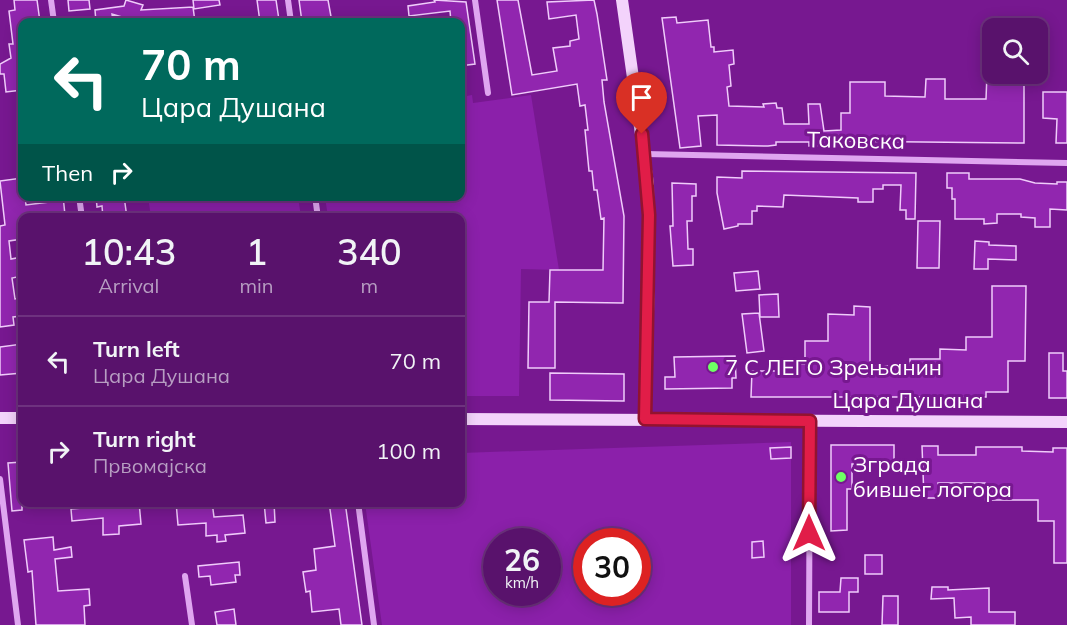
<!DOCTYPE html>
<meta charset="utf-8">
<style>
:root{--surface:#59126c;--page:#5f1b72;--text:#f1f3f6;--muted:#b79ec2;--line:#6e327f}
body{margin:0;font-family:Mulish,sans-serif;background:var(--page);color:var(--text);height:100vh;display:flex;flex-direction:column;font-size:22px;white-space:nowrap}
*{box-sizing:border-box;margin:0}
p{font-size:20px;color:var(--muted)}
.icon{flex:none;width:33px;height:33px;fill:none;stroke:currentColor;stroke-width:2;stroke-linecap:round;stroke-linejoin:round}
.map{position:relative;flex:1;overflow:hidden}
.sheet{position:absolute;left:18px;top:213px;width:447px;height:294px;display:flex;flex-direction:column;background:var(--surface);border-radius:12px;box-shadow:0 3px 15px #0003,0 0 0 2px var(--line)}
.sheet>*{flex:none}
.top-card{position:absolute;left:18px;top:18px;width:447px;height:183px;border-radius:12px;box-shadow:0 3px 15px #0003,0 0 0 2px var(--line);background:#00695c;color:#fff;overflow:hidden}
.tools{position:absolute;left:982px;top:18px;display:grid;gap:12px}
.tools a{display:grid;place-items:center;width:66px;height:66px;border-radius:12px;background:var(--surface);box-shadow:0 3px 15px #0003,0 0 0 2px var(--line);font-size:30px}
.speed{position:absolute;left:483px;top:528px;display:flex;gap:12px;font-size:30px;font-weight:700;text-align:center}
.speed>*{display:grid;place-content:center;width:78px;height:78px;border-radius:50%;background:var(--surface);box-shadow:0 3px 15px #0003,0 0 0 2px var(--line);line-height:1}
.speed small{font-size:15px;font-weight:400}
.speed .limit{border:9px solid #d22;background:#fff;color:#111}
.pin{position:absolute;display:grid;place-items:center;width:51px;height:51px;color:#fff;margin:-62px -26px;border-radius:50% 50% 50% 0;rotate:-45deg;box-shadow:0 0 6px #0007}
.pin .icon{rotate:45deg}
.me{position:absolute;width:66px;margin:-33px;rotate:0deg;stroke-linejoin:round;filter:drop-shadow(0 0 4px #0008)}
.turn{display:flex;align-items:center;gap:21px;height:126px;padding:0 24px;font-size:27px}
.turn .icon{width:78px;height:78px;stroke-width:2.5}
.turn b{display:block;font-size:42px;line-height:51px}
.then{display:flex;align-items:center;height:57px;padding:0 24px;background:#0003;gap:12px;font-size:22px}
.eta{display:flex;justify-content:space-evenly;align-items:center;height:102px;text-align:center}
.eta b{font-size:36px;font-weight:600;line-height:42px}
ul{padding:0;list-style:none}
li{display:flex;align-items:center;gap:18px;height:90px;padding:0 24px;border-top:2px solid var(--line)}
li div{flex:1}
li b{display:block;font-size:22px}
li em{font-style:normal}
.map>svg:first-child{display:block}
.green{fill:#8b20aa;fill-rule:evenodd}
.building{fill:#9126af;stroke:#f0ccfb;stroke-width:1.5}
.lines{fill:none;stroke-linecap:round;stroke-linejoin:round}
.street{stroke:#dfa6f0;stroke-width:6}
.secondary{stroke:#f3d3fb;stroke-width:12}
.route-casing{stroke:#92132f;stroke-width:15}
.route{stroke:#e11d48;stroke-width:10}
.poi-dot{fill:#6eff64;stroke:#771890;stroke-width:2}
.labels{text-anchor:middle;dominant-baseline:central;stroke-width:6;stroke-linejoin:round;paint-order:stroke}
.street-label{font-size:22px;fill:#fff;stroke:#771890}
.poi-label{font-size:22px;fill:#fff;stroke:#771890;text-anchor:start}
</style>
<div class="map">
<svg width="1067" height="625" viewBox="0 0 1067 625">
<rect width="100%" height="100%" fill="#771890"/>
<path class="green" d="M 472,95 L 473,103 L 531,95 L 559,270 L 521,269 L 519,396 L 461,396 L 460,218 L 328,217 L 325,197 L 460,196 L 461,97 Z
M 148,197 L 298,197 L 301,217 L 151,217 Z
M 791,442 L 791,625 L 382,625 L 365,503 L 460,502 L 461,453 ZM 496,542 L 548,542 L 548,592 L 496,592 ZM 586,542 L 638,542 L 638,592 L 586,592 Z"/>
<path class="building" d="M 14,0 L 37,0 L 40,22 L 22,22 L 22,90 L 6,92 L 4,74 L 0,74 L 0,64 L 11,58 L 9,44 L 13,44 L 9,11 L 15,10 Z
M 68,0 L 89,0 L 90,9 L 69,11 Z
M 126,0 L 143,5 L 141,10 L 193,7 L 195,22 L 139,22 L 112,14 L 113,22 L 96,22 L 95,10 L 124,6 Z
M 193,0 L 219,0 L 220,5 L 194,9 Z
M 257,0 L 276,0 L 279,20 L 260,22 Z
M 299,0 L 328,0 L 332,22 L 302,22 Z
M 434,0 L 466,2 L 475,64 L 460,66 L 460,22 L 451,22 L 450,11 L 409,16 L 408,6 L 435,2 Z
M 497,0 L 518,0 L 532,75 L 557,71 L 553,48 L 570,46 L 570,41 L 579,39 L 576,15 L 549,19 L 547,2 L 594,0 L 597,14 L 607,80 L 602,80 L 604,102 L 624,216 L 623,303 L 555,302 L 555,368 L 528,368 L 529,302 L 549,302 L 550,270 L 603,270 L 604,218 L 601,219 L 597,190 L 594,190 L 592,171 L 589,171 L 585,130 L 588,130 L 585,105 L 580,106 L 577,84 L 512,95 Z
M 676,17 L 677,23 L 708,20 L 711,47 L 714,47 L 714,52 L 733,50 L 734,64 L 729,65 L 731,86 L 727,87 L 729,106 L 764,107 L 763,104 L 776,103 L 777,108 L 782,108 L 784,124 L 809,124 L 808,104 L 820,104 L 824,131 L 841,130 L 841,113 L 850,113 L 850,82 L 885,82 L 885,96 L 925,97 L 926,79 L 945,79 L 945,99 L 986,99 L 987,74 L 1041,74 L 1041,83 L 1024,83 L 1024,143 L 827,141 L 827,145 L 809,146 L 809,142 L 776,142 L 776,145 L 768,146 L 717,145 L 717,115 L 698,116 L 701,146 L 680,148 L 662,18 Z
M 1043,92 L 1067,92 L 1067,143 L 1056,143 L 1057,119 L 1043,118 Z
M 742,171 L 916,173 L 915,219 L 906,219 L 906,210 L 900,210 L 901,185 L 883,185 L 883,189 L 873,189 L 873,202 L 858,202 L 858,198 L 784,195 L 783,207 L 757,206 L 757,211 L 752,211 L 752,224 L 738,224 L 738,226 L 724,229 L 717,193 L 717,177 L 742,178 Z
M 947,173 L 969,173 L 969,179 L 1020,179 L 1035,183 L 1057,184 L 1057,182 L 1067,182 L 1067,210 L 1050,209 L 1050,227 L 1035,227 L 1035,218 L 1021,217 L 1021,214 L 997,214 L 997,223 L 984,224 L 984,219 L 955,219 L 955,199 L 952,199 L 952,188 L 947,188 Z
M 22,178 L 22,196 L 25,196 L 26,205 L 49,202 L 48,196 L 63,196 L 65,215 L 22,218 L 22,239 L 9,241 L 11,259 L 22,257 L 22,276 L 12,278 L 15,299 L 22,298 L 22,316 L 13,317 L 14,325 L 0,327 L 0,226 L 5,225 L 0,181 Z
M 672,183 L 696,184 L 696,196 L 692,196 L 692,221 L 687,221 L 688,249 L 693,249 L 693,265 L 673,266 L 670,226 L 673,226 Z
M 96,196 L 124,196 L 127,218 L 103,218 L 102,206 L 97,207 Z
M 918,221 L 940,221 L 939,268 L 917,268 Z
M 975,241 L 989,242 L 989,245 L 1016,246 L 1016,260 L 988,259 L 988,269 L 974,269 Z
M 758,271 L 760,289 L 736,291 L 734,273 Z
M 992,286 L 1026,286 L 1025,361 L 1008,361 L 1008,392 L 986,392 L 986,397 L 751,397 L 752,371 L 777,371 L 777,364 L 805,364 L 805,341 L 828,341 L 828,314 L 854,315 L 854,306 L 870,307 L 870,366 L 910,366 L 910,359 L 940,359 L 940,349 L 966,350 L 966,337 L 992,337 Z
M 778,294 L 779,317 L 760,317 L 759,295 Z
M 759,313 L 764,351 L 747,353 L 742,314 Z
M 22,344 L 22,373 L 0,375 L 0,347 Z
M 1049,353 L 1063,353 L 1063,371 L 1067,371 L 1067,398 L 1049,398 Z
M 735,356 L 736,378 L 732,378 L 732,388 L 665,389 L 665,377 L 675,377 L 674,357 Z
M 550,373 L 624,374 L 624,401 L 550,400 Z
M 831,445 L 894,445 L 894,464 L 852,464 L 852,489 L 847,489 L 847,530 L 831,531 Z
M 922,446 L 938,446 L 938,455 L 976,455 L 976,447 L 1022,447 L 1022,451 L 1053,452 L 1053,448 L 1067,448 L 1067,563 L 1054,563 L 1054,521 L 1038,521 L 1038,500 L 985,500 L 985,483 L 938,483 L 938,498 L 924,498 Z
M 791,447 L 791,458 L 771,459 L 770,448 Z
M 22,462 L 22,510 L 12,511 L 8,463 Z
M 95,502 L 139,502 L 141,524 L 119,526 L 119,534 L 103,535 L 103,518 L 72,521 L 71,509 L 95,507 Z
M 176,502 L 212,502 L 214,517 L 243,515 L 245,533 L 225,535 L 226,541 L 217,542 L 217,535 L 206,536 L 206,523 L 178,525 Z
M 264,502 L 274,502 L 275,522 L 266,523 Z
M 329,502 L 343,502 L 346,509 L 362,625 L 341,625 L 339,609 L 312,612 L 310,591 L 306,592 L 303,572 L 316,570 L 314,549 L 335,546 Z
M 53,537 L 54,550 L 71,547 L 72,557 L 55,559 L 58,591 L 89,589 L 90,605 L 84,606 L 85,625 L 36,625 L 32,571 L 28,572 L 24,540 Z
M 763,541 L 764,557 L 752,558 L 752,542 Z
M 865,555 L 882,555 L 882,574 L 865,574 Z
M 239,562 L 240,575 L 235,575 L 236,582 L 211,585 L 210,576 L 199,577 L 198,566 Z
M 841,578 L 858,578 L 858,592 L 849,592 L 849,612 L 819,612 L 819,592 L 840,592 Z
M 932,587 L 948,587 L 948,590 L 989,588 L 989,612 L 1015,612 L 1015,625 L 971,625 L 971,617 L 955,618 L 954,598 L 931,599 Z
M 883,596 L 898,596 L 898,625 L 882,625 Z
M 234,609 L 236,625 L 217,625 L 215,612 Z"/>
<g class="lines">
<path class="street" d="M 51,0 L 54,22
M 288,0 L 291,22
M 475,0 L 488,93
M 645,154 L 1067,163
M 79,196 L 82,218
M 315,196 L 318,218
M 0,479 L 18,625
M 358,502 L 374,625
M 185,576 L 192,625
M 809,625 L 810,421"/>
<path class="secondary" d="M 622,0 L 648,184 L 649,276 L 645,419
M 0,418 L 22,418
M 460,419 L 1067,422"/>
</g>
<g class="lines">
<defs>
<path id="route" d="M 642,134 L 649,215 L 645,419 L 810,421 L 809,533"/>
</defs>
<use href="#route" class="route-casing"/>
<use href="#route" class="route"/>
</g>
<g class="poi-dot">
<circle cx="713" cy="367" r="6"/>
<circle cx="841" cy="477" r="6"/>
</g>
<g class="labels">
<g class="street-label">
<text transform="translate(856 140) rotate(1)">Таковска</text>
<text x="908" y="400">Цара Душана</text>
</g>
<g class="poi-label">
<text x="725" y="367">7 С ЛЕГО Зрењанин</text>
<text x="853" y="464">Зграда<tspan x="853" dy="25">бившег логора</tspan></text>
</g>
</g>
</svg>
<div class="tools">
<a><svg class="icon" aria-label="search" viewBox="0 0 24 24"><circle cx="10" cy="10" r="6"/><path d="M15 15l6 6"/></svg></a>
</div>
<div class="speed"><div>26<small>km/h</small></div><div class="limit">30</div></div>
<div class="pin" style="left:642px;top:134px;background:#d93025"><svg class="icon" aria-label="arrive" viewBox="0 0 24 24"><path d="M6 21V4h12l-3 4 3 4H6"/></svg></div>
<svg class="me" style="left:809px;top:533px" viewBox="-20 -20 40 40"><path d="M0-17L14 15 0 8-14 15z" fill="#e11d48" stroke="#fff" stroke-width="4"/></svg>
<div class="top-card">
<div class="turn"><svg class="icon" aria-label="left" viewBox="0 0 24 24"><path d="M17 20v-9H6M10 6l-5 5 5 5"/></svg><div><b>70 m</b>Цара Душана</div></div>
<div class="then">Then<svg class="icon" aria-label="right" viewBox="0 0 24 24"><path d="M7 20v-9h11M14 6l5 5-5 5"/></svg></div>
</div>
<section class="sheet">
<div class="eta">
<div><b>10:43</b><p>Arrival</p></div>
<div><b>1</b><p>min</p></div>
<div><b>340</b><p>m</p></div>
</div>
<ul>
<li><svg class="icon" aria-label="left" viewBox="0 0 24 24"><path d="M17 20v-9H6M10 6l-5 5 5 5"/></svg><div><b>Turn left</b><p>Цара Душана</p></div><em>70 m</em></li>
<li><svg class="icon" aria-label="right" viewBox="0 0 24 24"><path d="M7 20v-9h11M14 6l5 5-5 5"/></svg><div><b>Turn right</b><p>Првомајска</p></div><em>100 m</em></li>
</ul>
</section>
</div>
